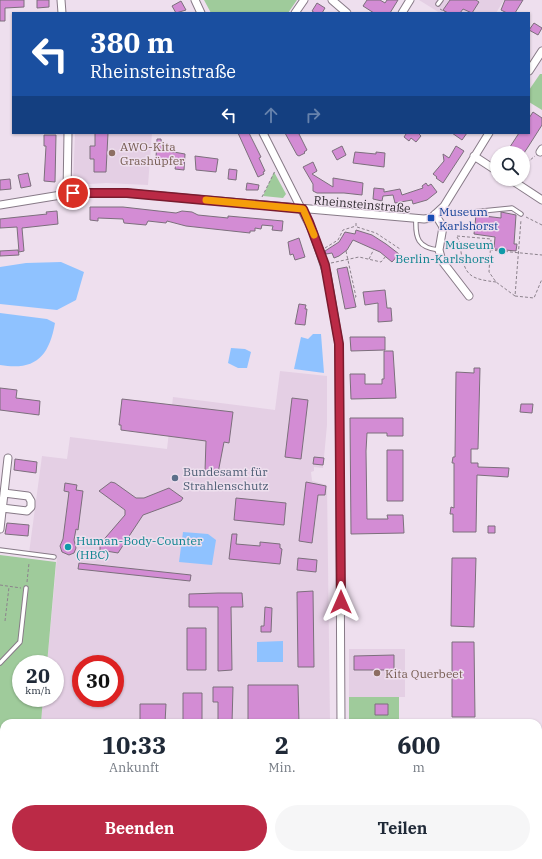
<!DOCTYPE html>
<html lang="de">
<meta charset="utf-8">
<style>
:root{--surface:#fff;--page:#f6f6f7;--text:#1f2937;--muted:#747a83;--accent:#bb2a46}
body{margin:0;font-family:"IBM Plex Serif",serif;background:var(--page);color:var(--text);height:100vh;display:flex;flex-direction:column;font-size:15px;white-space:nowrap}
*{box-sizing:border-box;margin:0}
p{font-size:13px;color:var(--muted)}
.icon{flex:none;width:22px;height:22px;fill:none;stroke:currentColor;stroke-width:2;stroke-linecap:round;stroke-linejoin:round}
.map{position:relative;flex:1;overflow:hidden}
.details{position:absolute;left:0px;top:719px;width:542px;height:140px;display:flex;flex-direction:column;background:var(--surface);border-radius:12px 12px 0 0;box-shadow:0 1px 3px #0004}
.details>*{flex:none}
.guide{position:absolute;left:12px;top:12px;width:518px;height:122px;border-radius:0px;box-shadow:0 1px 3px #0004;background:#1a4fa0;color:#fff;overflow:hidden}
.fabs{position:absolute;left:490px;top:146px;display:grid;gap:8px}
.fabs a{display:grid;place-items:center;width:40px;height:40px;border-radius:50%;background:var(--surface);box-shadow:0 1px 3px #0004;font-size:20px}
.speed{position:absolute;left:12px;top:655px;display:flex;gap:8px;font-size:20px;font-weight:700;text-align:center}
.speed>*{display:grid;place-content:center;width:52px;height:52px;border-radius:50%;background:var(--surface);box-shadow:0 1px 3px #0004;line-height:1}
.speed small{font-size:10px;font-weight:400}
.speed .limit{border:6px solid #d22;background:#fff;color:#111}
.pin{position:absolute;display:grid;place-items:center;width:34px;height:34px;color:#fff;margin:-17px;border:2px solid #fff;border-radius:50%;box-shadow:0 1px 4px #0007}
.me{position:absolute;width:44px;margin:-22px;rotate:0deg;stroke-linejoin:round;filter:drop-shadow(0 0 3px #0008)}
.turn{display:flex;align-items:center;gap:14px;height:84px;padding:0 12px;font-size:18px}
.turn .icon{width:52px;height:52px;stroke-width:2.5}
.turn b{display:block;font-size:28px;line-height:34px}
.lanes{display:flex;align-items:center;height:38px;padding:0 12px;background:#0003;justify-content:center;gap:20px;direction:ltr}
.lanes .off{opacity:.35}
.eta{display:flex;justify-content:space-evenly;align-items:center;height:68px;text-align:center}
.eta b{font-size:24px;font-weight:700;line-height:28px}
.button{display:flex;gap:8px;margin-top:auto;padding:8px 12px}
.button a{flex:1;height:46px;border-radius:24px;background:var(--accent);color:#fff;font-size:16px;font-weight:700;line-height:46px;text-align:center}
.button a+a{background:var(--page);color:var(--text)}
.map>svg:first-child{display:block}
.built{fill:#e4cfe4;fill-rule:evenodd}
.green{fill:#9fcb9b}
.water{fill:#8fc2ff}
.building{fill:#d38cd4;stroke:#7c6f7c}
.lines{fill:none;stroke-linecap:round;stroke-linejoin:round}
.service-casing{stroke:#877a87;stroke-width:5.5}
.minor-casing{stroke:#877a87;stroke-width:9}
.path{stroke:#8c828c;stroke-width:1;stroke-dasharray:3 2;stroke-linecap:butt}
.service{stroke:#fff;stroke-width:3.5}
.minor{stroke:#fff;stroke-width:7}
.route-casing{stroke:#7a1b2e;stroke-width:10}
.route{stroke:#bb2a46;stroke-width:7}
.slow{stroke:#f59e0b;stroke-width:7}
.education-dot{fill:#8d6e63;stroke:#eedfee;stroke-width:1.5}
.transit-dot{fill:#1a4fb4;stroke:#eedfee;stroke-width:1.5}
.culture-dot{fill:#0f9aa8;stroke:#eedfee;stroke-width:1.5}
.service-dot{fill:#5c6f8a;stroke:#eedfee;stroke-width:1.5}
.labels{text-anchor:middle;dominant-baseline:central;stroke-width:3;stroke-linejoin:round;paint-order:stroke}
.education-label{font-size:12px;fill:#785e54;stroke:#eedfee;text-anchor:start}
.street-label{font-size:12px;fill:#322d32;stroke:#eedfee}
.transit-label{font-size:12px;fill:#164399;stroke:#eedfee;text-anchor:start}
.culture-label{font-size:12px;fill:#0d838f;stroke:#eedfee;text-anchor:end}
.service-label{font-size:12px;fill:#4e5e75;stroke:#eedfee;text-anchor:start}
</style>
<div class="map">
<svg width="542" height="859" viewBox="0 0 542 859">
<rect width="100%" height="100%" fill="#eedfee"/>
<path class="built" d="M 419,0 L 504,0 L 496,13 L 440,13 Z
M 75,133 L 152,133 L 148,185 L 106,183 L 73,185 Z
M 280,371 L 327,376 L 327,425 L 323,468 L 314,467 L 314,471 L 311,472 L 312,481 L 327,485 L 330,723 L 41,723 L 43,698 L 55,698 L 55,664 L 47,664 L 57,557 L 29,553 L 42,456 L 67,459 L 70,437 L 167,449 L 173,397 L 275,410 ZM 81,664 L 115,664 L 115,698 L 81,698 Z
M 349,649 L 405,649 L 405,697 L 349,697 Z"/>
<path class="green" d="M 204,0 L 297,0 L 288,13 L 211,13 Z
M 540,74 L 542,74 L 542,110 L 529,102 L 529,90 Z
M 274,172 L 286,194 L 283,198 L 263,196 Z
M 0,555 L 56,562 L 47,664 L 21,664 L 21,698 L 43,698 L 41,723 L 4,723 L 4,855 L 411,855 L 411,859 L 0,859 Z
M 349,697 L 399,697 L 399,723 L 349,723 Z"/>
<path class="water" d="M 61,262 L 84,272 L 76,300 L 57,310 L 0,304 L 0,267 L 26,263 Z
M 0,313 L 47,319 L 55,323 C 49,357 35,371 0,365 Z
M 313,334 L 321,334 L 324,373 L 294,369 L 301,337 L 308,339 Z
M 231,348 L 245,349 L 251,352 L 247,368 L 238,368 L 228,363 Z
M 183,532 L 208,534 L 216,540 L 212,565 L 179,562 Z
M 283,641 L 283,662 L 257,662 L 257,642 Z"/>
<path class="building" d="M 0,0 L 24,0 L 24,7 L 5,8 L 5,21 L 0,21 Z
M 37,0 L 49,0 L 49,7 L 37,8 Z
M 367,0 L 380,0 L 385,3 L 387,0 L 398,0 L 390,13 L 374,13 L 363,6 Z
M 450,0 L 476,0 L 479,2 L 472,13 L 463,9 L 460,13 L 448,13 L 443,10 Z
M 505,0 L 523,0 L 515,13 L 507,13 L 501,10 Z
M 181,1 L 186,10 L 176,13 L 172,6 Z
M 317,3 L 325,8 L 322,13 L 315,13 L 312,11 Z
M 534,23 L 542,28 L 538,35 L 529,30 Z
M 533,112 L 542,118 L 542,125 L 528,147 L 524,153 L 506,153 L 519,133 L 529,133 L 529,118 Z
M 95,133 L 108,133 L 106,172 L 94,172 L 94,159 L 90,159 L 90,146 L 95,146 Z
M 238,133 L 249,133 L 261,157 L 259,158 L 265,171 L 263,172 L 264,174 L 258,177 Z
M 285,133 L 301,133 L 299,134 L 307,150 L 304,152 L 305,153 L 299,156 L 297,155 Z
M 405,133 L 418,133 L 421,136 L 416,142 L 411,138 L 409,141 L 404,137 L 406,134 Z
M 452,133 L 467,133 L 462,140 Z
M 44,135 L 56,135 L 55,182 L 44,181 L 46,146 L 44,146 Z
M 157,139 L 161,139 L 162,150 L 185,154 L 184,170 L 175,169 L 176,164 L 159,164 L 159,158 L 156,158 Z
M 342,146 L 346,155 L 337,160 L 332,151 Z
M 456,146 L 464,151 L 443,183 L 436,178 L 437,177 L 433,174 L 444,161 L 443,154 L 449,158 Z
M 355,152 L 376,154 L 376,152 L 385,153 L 384,167 L 353,163 Z
M 195,156 L 218,159 L 216,172 L 196,170 Z
M 313,162 L 317,171 L 312,174 L 333,187 L 333,178 L 363,183 L 362,195 L 344,193 L 317,193 L 313,191 L 313,184 L 303,167 Z
M 229,169 L 237,170 L 236,180 L 228,179 Z
M 28,173 L 31,186 L 21,188 L 18,175 Z
M 10,179 L 11,189 L 0,190 L 0,180 Z
M 247,183 L 259,185 L 258,190 L 246,190 Z
M 426,183 L 428,186 L 431,184 L 437,192 L 427,200 L 413,204 L 412,200 L 395,203 L 393,195 L 383,196 L 382,201 L 373,199 L 374,188 L 384,189 L 384,192 L 400,189 L 402,195 L 423,188 L 422,186 Z
M 90,207 L 123,207 L 176,213 L 182,211 L 192,212 L 198,215 L 228,218 L 228,216 L 283,221 L 282,231 L 272,230 L 273,226 L 262,225 L 261,229 L 255,228 L 255,231 L 250,231 L 250,233 L 186,226 L 167,221 L 166,223 L 148,221 L 146,225 L 124,223 L 123,219 L 98,218 L 98,221 L 90,220 Z
M 57,211 L 58,224 L 22,228 L 24,251 L 19,252 L 17,227 L 0,228 L 0,219 L 47,214 L 46,212 Z
M 501,212 L 516,215 L 514,244 L 517,244 L 516,251 L 494,249 L 495,237 L 474,234 L 476,215 L 501,218 Z
M 356,230 L 372,235 L 386,244 L 399,254 L 392,262 L 380,252 L 353,240 L 347,250 L 339,256 L 334,258 L 332,253 L 326,254 L 325,251 L 339,242 L 345,232 L 355,234 Z
M 299,238 L 305,257 L 295,260 L 293,254 L 290,255 L 288,242 Z
M 18,250 L 19,255 L 0,256 L 0,251 Z
M 347,267 L 356,307 L 345,309 L 337,269 Z
M 385,290 L 387,308 L 391,308 L 392,321 L 378,322 L 378,303 L 365,305 L 363,292 Z
M 299,304 L 306,305 L 305,309 L 307,309 L 305,325 L 295,324 Z
M 350,337 L 385,337 L 385,350 L 351,351 Z
M 384,351 L 393,351 L 396,398 L 351,399 L 350,374 L 365,374 L 365,384 L 382,384 L 382,379 L 384,379 Z
M 474,368 L 480,368 L 478,449 L 471,449 L 471,463 L 478,463 L 478,467 L 509,468 L 508,477 L 477,475 L 476,532 L 453,532 L 453,514 L 450,514 L 451,507 L 454,508 L 454,463 L 452,463 L 453,457 L 455,457 L 456,372 L 474,373 Z
M 0,388 L 17,390 L 16,398 L 40,401 L 39,415 L 0,410 Z
M 292,398 L 308,400 L 301,459 L 285,457 Z
M 122,399 L 233,412 L 229,443 L 224,442 L 218,473 L 205,471 L 206,441 L 121,430 L 121,425 L 119,425 Z
M 521,404 L 533,404 L 532,413 L 520,412 Z
M 350,418 L 403,418 L 403,436 L 387,436 L 387,433 L 367,433 L 366,451 L 367,519 L 388,519 L 387,515 L 403,515 L 404,533 L 351,534 Z
M 387,450 L 403,450 L 403,501 L 387,501 Z
M 314,457 L 324,458 L 323,465 L 313,464 Z
M 15,459 L 37,462 L 36,473 L 14,470 Z
M 111,482 L 115,483 L 136,498 L 144,498 L 169,488 L 183,498 L 181,501 L 143,515 L 118,553 L 100,550 L 100,544 L 125,515 L 125,510 L 99,491 Z
M 306,482 L 326,486 L 325,495 L 318,495 L 312,543 L 299,541 Z
M 65,483 L 77,485 L 76,490 L 83,491 L 78,530 L 76,529 L 74,540 L 76,548 L 74,553 L 69,555 L 62,552 L 60,546 L 63,539 L 69,492 L 64,491 Z
M 236,498 L 286,503 L 284,525 L 234,520 Z
M 7,523 L 29,525 L 28,536 L 5,534 Z
M 488,526 L 495,526 L 495,533 L 488,533 Z
M 232,534 L 237,534 L 236,544 L 260,546 L 260,542 L 280,544 L 280,548 L 282,549 L 280,564 L 229,559 Z
M 298,558 L 317,560 L 316,572 L 297,570 Z
M 452,558 L 476,558 L 474,627 L 451,626 Z
M 79,563 L 191,575 L 190,581 L 78,569 Z
M 313,591 L 314,667 L 298,667 L 297,592 Z
M 218,593 L 242,593 L 243,607 L 231,607 L 232,670 L 218,671 L 218,607 L 189,607 L 189,594 Z
M 265,607 L 272,608 L 271,632 L 261,632 L 261,626 L 264,626 Z
M 187,628 L 206,628 L 206,670 L 187,670 Z
M 452,642 L 474,642 L 475,717 L 452,717 Z
M 394,655 L 394,670 L 354,670 L 354,656 Z
M 248,685 L 298,685 L 299,723 L 248,723 Z
M 213,687 L 233,687 L 232,723 L 218,723 L 218,702 L 213,702 Z
M 183,693 L 202,693 L 202,723 L 183,723 Z
M 140,704 L 166,704 L 165,723 L 140,723 Z
M 375,704 L 388,704 L 388,715 L 375,715 Z"/>
<g class="lines">
<defs>
<path id="service" d="M 438,4 L 441,0
M 462,213 L 512,208 L 521,214
M 416,219 C 415,238 418,248 439,250
M 0,550 L 54,557
M 0,663 L 20,642 L 26,588
M 0,821 L 4,824
M 50,855 L 56,859
M 156,855 L 157,859
M 201,855 L 201,859
M 245,855 L 247,859
M 342,855 L 342,859"/>
<path id="minor" d="M 61,0 L 62,13
M 195,0 L 201,13
M 332,0 L 347,13
M 295,13 L 304,0
M 402,13 L 410,0
M 529,71 L 542,51
M 263,133 L 313,232 L 327,274 L 339,344 L 341,723
M 540,152 L 542,149
M 474,156 L 497,171
M 510,179 L 542,200
M 67,194 L 68,133
M 0,205 L 73,193 L 127,193 L 424,219 L 431,218 L 444,206 L 489,133
M 435,214 L 443,227 L 439,250 L 442,261 L 469,296
M 2,508 L 27,511 L 31,507 L 31,501 L 28,496 L 4,493
M 0,529 L 8,458"/>
</defs>
<use href="#service" class="service-casing"/>
<use href="#minor" class="minor-casing"/>
<path class="path" d="M 440,9 L 447,13
M 523,166 L 535,156
M 262,197 L 275,171
M 526,217 L 542,225
M 464,224 L 475,225
M 357,227 L 376,233 L 400,249
M 457,236 L 491,239 L 489,272 L 496,282 L 515,296 L 521,220
M 457,237 C 460,241 461,247 461,252 C 465,277 472,279 496,282
M 325,248 L 338,240 L 343,230 L 356,226 L 356,221
M 490,250 L 542,255
M 346,251 L 356,297 L 354,297
M 369,259 L 374,249
M 331,263 L 359,257 L 381,262 L 386,256
M 515,296 L 534,298 L 542,279
M 27,582 L 29,563
M 0,585 L 21,588
M 5,621 L 9,587
M 0,738 L 4,739
M 163,856 L 177,857 L 183,855"/>
<use href="#service" class="service"/>
<use href="#minor" class="minor"/>
</g>
<g class="lines">
<defs>
<path id="route" d="M 73,193 L 127,193 L 303,209 L 309,222 L 325,265 L 339,344 L 341,602"/>
</defs>
<use href="#route" class="route-casing"/>
<use href="#route" class="route"/>
<path class="slow" d="M 206,200 L 303,209 L 314,235"/>
</g>
<g class="education-dot">
<circle cx="112" cy="153" r="4"/>
<circle cx="377" cy="673" r="4"/>
</g>
<rect class="transit-dot" x="427" y="214" width="8" height="8" rx="2"/>
<g class="culture-dot">
<circle cx="502" cy="251" r="4"/>
<circle cx="68" cy="547" r="4"/>
</g>
<circle class="service-dot" cx="175" cy="478" r="4"/>
<g class="labels">
<g class="education-label">
<text x="120" y="146">AWO-Kita<tspan x="120" dy="14">Grashüpfer</tspan></text>
<text x="385" y="673">Kita Querbeet</text>
</g>
<g class="street-label">
<text transform="translate(362 204) rotate(5)">Rheinsteinstraße</text>
</g>
<g class="transit-label">
<text x="439" y="211">Museum<tspan x="439" dy="14">Karlshorst</tspan></text>
</g>
<g class="culture-label">
<text x="494" y="244">Museum<tspan x="494" dy="14">Berlin-Karlshorst</tspan></text>
<text x="76" y="540" text-anchor="start">Human-Body-Counter<tspan x="76" dy="14">(HBC)</tspan></text>
</g>
<g class="service-label">
<text x="183" y="471">Bundesamt für<tspan x="183" dy="14">Strahlenschutz</tspan></text>
</g>
</g>
</svg>
<div class="fabs">
<a><svg class="icon" aria-label="search" viewBox="0 0 24 24"><circle cx="10" cy="10" r="6"/><path d="M15 15l6 6"/></svg></a>
</div>
<div class="speed"><div>20<small>km/h</small></div><div class="limit">30</div></div>
<div class="pin" style="left:73px;top:193px;background:#d93025"><svg class="icon" aria-label="arrive" viewBox="0 0 24 24"><path d="M6 21V4h12l-3 4 3 4H6"/></svg></div>
<svg class="me" style="left:341px;top:602px" viewBox="-20 -20 40 40"><path d="M0-17L14 15 0 8-14 15z" fill="#bb2a46" stroke="#fff" stroke-width="4"/></svg>
<div class="guide">
<div class="turn"><svg class="icon" aria-label="left" viewBox="0 0 24 24"><path d="M17 20v-9H6M10 6l-5 5 5 5"/></svg><div><b>380 m</b>Rheinsteinstraße</div></div>
<div class="lanes"><svg class="icon" aria-label="left" viewBox="0 0 24 24"><path d="M17 20v-9H6M10 6l-5 5 5 5"/></svg><svg class="icon off" aria-label="ahead" viewBox="0 0 24 24"><path d="M12 20V5M6 11l6-6 6 6"/></svg><svg class="icon off" aria-label="right" viewBox="0 0 24 24"><path d="M7 20v-9h11M14 6l5 5-5 5"/></svg></div>
</div>
<section class="details">
<div class="eta">
<div><b>10:33</b><p>Ankunft</p></div>
<div><b>2</b><p>Min.</p></div>
<div><b>600</b><p>m</p></div>
</div>
<div class="button"><a>Beenden</a><a>Teilen</a></div>
</section>
</div>
